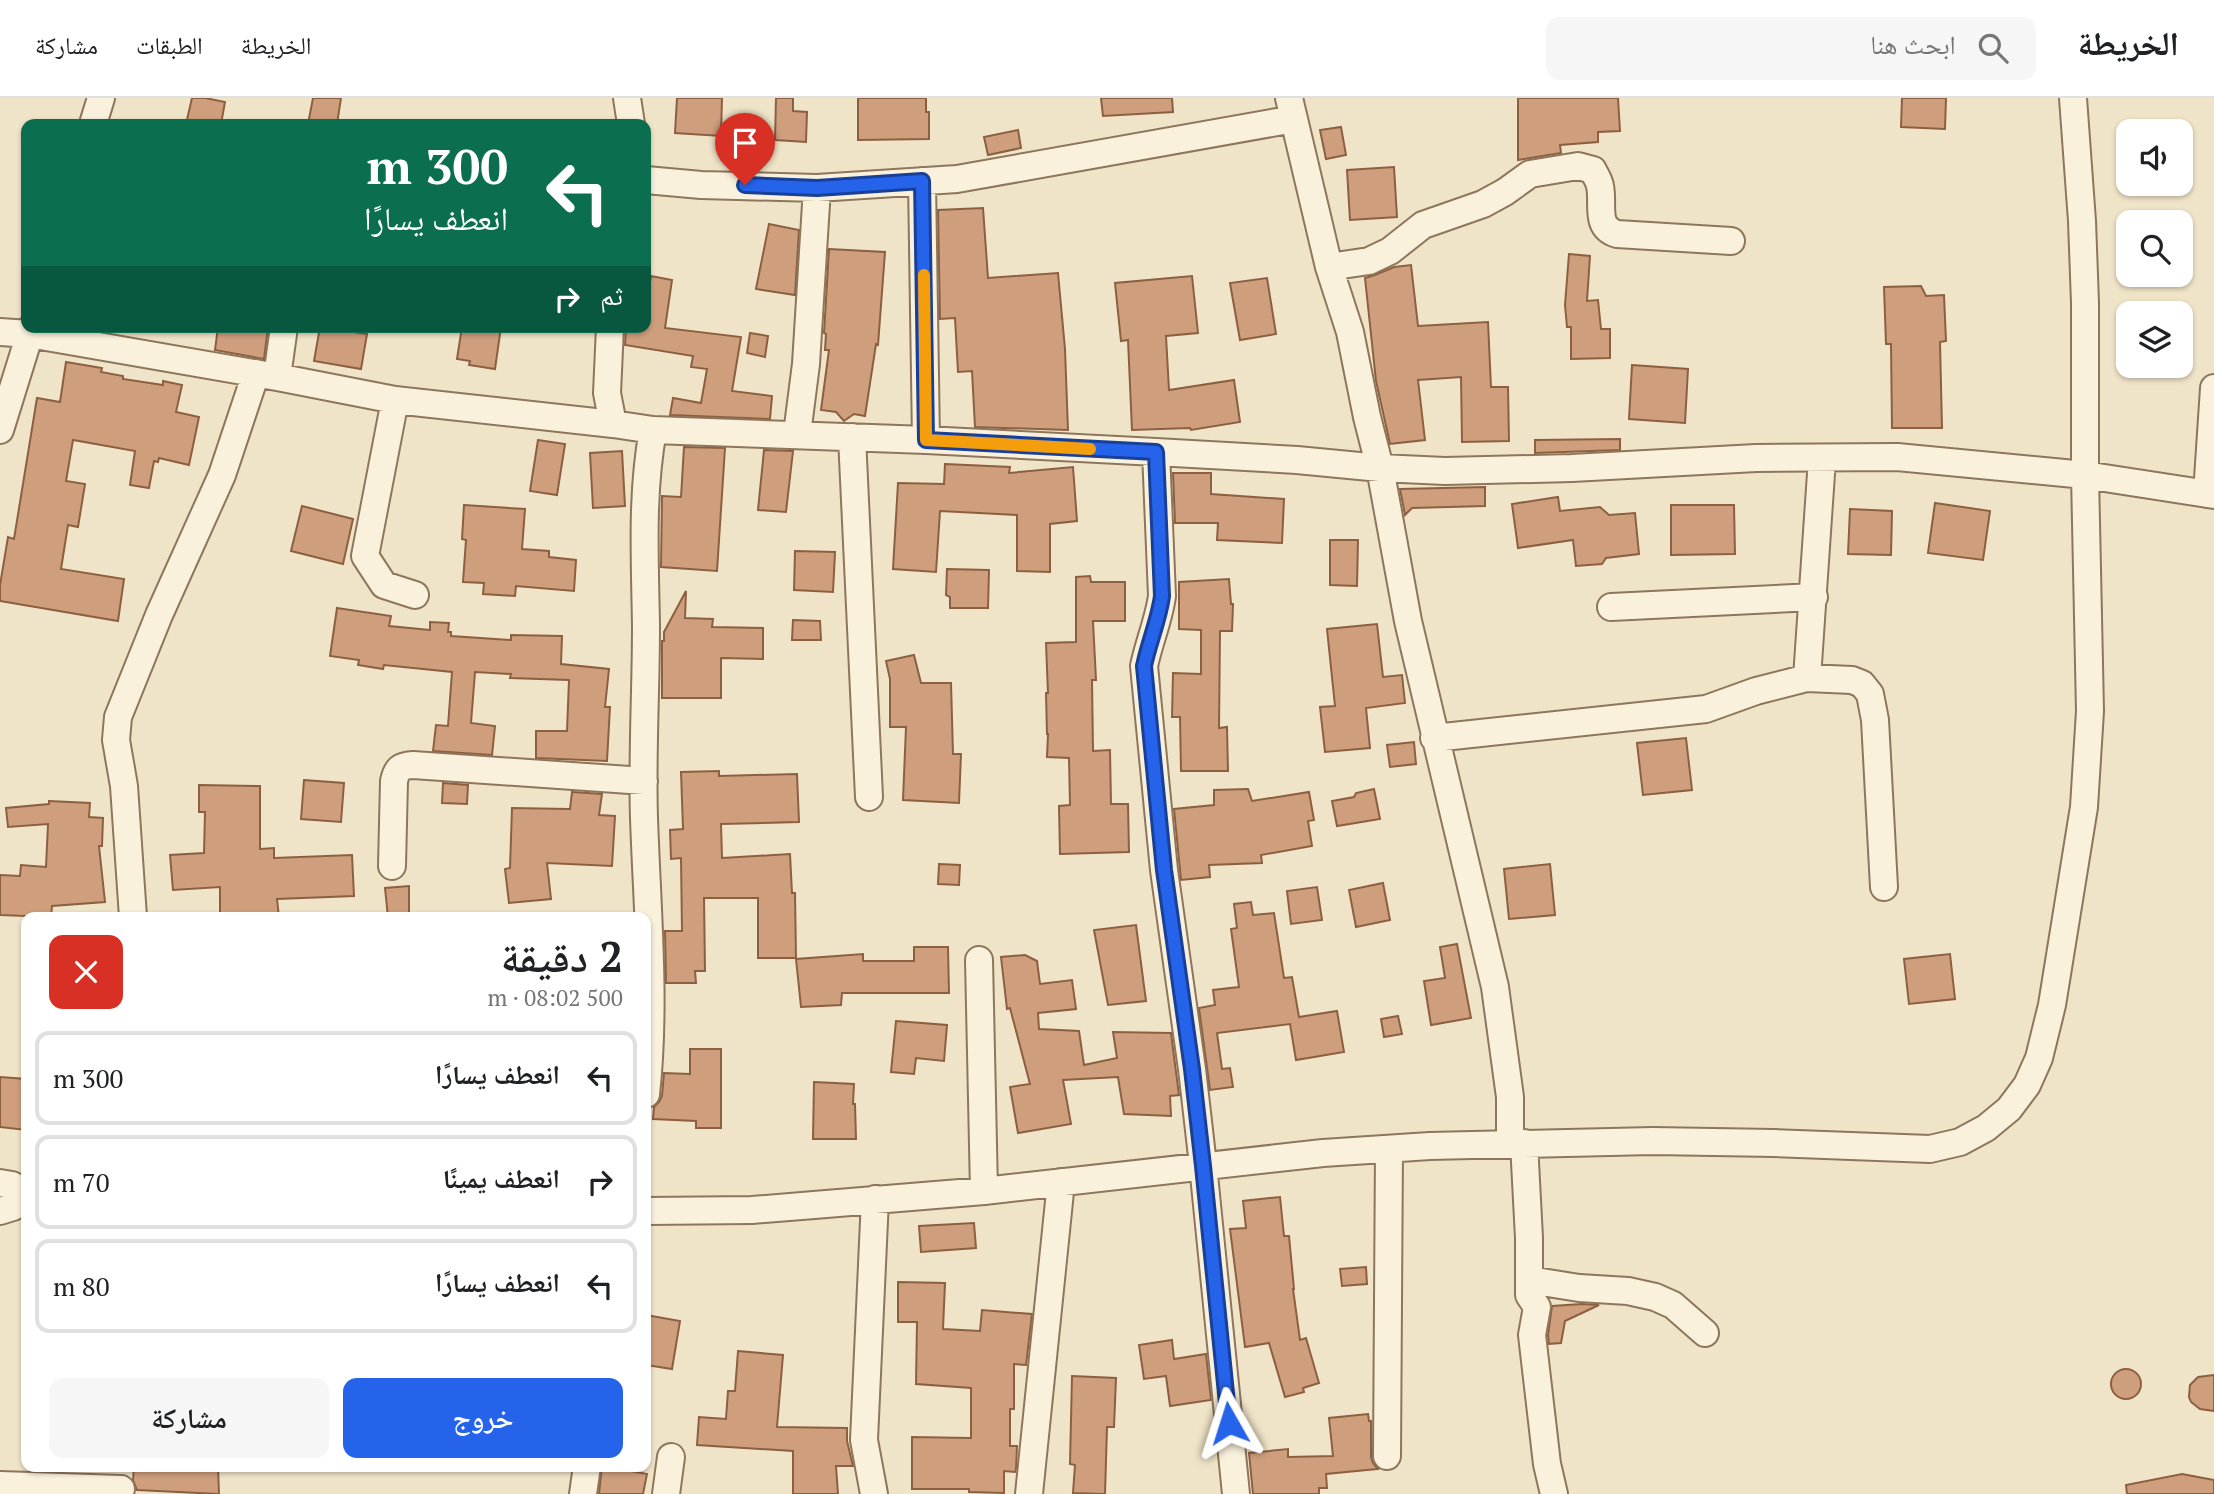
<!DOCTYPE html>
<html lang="ar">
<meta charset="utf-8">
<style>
:root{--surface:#fff;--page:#f6f6f6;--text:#202124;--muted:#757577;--line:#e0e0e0;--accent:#2563eb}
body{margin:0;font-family:"PT Serif","Noto Naskh Arabic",serif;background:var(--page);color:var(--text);direction:rtl;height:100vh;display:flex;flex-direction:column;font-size:26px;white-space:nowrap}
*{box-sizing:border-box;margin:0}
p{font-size:23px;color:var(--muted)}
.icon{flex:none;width:38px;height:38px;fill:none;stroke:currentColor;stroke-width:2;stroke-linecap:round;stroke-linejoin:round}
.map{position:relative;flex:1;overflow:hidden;direction:ltr}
.sheet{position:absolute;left:21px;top:814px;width:630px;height:560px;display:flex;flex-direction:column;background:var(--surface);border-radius:14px;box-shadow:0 2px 5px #0004;direction:rtl}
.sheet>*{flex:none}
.banner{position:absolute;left:21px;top:21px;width:630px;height:214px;border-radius:14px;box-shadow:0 2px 5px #0004;direction:rtl;background:#0b6e4f;color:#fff;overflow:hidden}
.buttons{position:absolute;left:2116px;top:21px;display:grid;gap:14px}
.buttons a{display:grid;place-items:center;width:77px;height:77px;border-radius:14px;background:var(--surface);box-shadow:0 2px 5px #0004;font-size:35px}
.pin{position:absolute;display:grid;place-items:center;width:60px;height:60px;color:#fff;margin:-72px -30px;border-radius:50% 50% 50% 0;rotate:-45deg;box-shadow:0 0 7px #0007}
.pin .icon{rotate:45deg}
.me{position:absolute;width:77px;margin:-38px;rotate:354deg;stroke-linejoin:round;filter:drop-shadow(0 0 5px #0008)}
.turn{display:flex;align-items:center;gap:24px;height:147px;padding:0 28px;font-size:32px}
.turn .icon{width:91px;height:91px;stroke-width:2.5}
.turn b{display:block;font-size:49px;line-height:60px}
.then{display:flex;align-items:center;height:66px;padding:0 28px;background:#0003;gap:14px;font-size:26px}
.round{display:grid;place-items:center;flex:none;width:74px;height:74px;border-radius:14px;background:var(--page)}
.headline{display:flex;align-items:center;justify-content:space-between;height:119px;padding:0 28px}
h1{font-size:42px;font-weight:600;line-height:52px}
.button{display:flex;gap:14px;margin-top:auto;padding:14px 28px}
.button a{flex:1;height:80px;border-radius:14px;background:var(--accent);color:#fff;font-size:28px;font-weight:600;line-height:80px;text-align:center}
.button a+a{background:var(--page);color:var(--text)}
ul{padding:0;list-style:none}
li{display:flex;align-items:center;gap:21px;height:94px;margin:0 14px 10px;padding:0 14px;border:4px solid var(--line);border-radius:14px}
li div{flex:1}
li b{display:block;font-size:26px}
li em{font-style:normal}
header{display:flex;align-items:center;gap:42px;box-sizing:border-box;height:98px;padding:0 35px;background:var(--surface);border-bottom:2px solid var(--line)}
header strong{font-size:33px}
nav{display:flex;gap:38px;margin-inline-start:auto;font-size:24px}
.search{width:490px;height:63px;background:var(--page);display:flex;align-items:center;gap:18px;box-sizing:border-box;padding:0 24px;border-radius:14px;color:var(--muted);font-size:26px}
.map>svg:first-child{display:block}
.building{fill:#cf9f7d;stroke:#8d5f41;stroke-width:2}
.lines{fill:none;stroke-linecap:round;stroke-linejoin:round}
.minor-casing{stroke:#8d765c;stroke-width:30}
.minor{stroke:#faf1dc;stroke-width:26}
.route-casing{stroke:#184099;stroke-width:18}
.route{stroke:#2563eb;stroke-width:12}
.slow{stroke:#f59e0b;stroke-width:12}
</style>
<header>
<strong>الخريطة</strong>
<div class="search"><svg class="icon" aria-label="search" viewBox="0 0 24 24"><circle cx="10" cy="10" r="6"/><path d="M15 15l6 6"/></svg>ابحث هنا</div>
<nav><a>الخريطة</a><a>الطبقات</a><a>مشاركة</a></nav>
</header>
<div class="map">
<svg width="2214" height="1396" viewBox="0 0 2214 1396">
<rect width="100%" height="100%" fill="#f0e4c8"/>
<path class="building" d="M 192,0 L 205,0 L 225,4 L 221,26 L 186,26 Z
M 313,0 L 341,0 L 337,26 L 308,26 Z
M 677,0 L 722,0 L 721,38 L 675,35 Z
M 776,0 L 793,0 L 793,13 L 807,14 L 806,44 L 775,42 Z
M 858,0 L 926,0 L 926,14 L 929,14 L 929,41 L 858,42 Z
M 1101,0 L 1172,0 L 1173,14 L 1103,18 Z
M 1518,0 L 1618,0 L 1620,33 L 1598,34 L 1598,44 L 1560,47 L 1561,55 L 1518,62 Z
M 1902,0 L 1946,0 L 1945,31 L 1901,29 Z
M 1341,29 L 1346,57 L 1326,61 L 1320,32 Z
M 1018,32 L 1021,50 L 988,57 L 984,39 Z
M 1394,69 L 1397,119 L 1350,122 L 1347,72 Z
M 983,110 L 988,180 L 1058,175 L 1065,251 L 1068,332 L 975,329 L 972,273 L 958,274 L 955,220 L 940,221 L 938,112 Z
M 769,126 L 799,132 L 795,197 L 756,191 Z
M 829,151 L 885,154 L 878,247 L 876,246 L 865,318 L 854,316 L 844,323 L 836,314 L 821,312 L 829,252 L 825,252 L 826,236 L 824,235 Z
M 1569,156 L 1590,158 L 1587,203 L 1598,202 L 1601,231 L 1610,231 L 1610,260 L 1571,261 L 1571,229 L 1567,229 L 1565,207 Z
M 1411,167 L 1418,228 L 1488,224 L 1491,289 L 1508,289 L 1509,343 L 1462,344 L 1461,279 L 1418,282 L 1425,342 L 1390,346 L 1376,283 L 1365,180 L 1375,177 L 1394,169 Z
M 651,178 L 672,182 L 665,230 L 741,239 L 732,293 L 772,298 L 770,321 L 670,317 L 673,300 L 701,305 L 707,271 L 691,269 L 693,258 L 625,247 L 626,229 L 646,229 L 646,183 L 650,184 Z
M 1192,178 L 1198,235 L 1166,238 L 1169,292 L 1234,282 L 1240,324 L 1191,332 L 1190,330 L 1132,332 L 1128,242 L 1121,243 L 1115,185 Z
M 1267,180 L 1276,236 L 1240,242 L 1230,185 Z
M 1921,188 L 1926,198 L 1944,197 L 1946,243 L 1940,244 L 1942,330 L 1892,330 L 1891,246 L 1886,246 L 1884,189 Z
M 218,229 L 268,229 L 264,261 L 215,252 Z
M 320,229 L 367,236 L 361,271 L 314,263 Z
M 462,229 L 501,229 L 495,271 L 469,267 L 470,263 L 457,261 Z
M 750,235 L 768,238 L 765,259 L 747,255 Z
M 66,264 L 102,270 L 101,274 L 123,278 L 123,281 L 163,287 L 163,283 L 182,287 L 176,314 L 199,319 L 189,367 L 159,360 L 158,364 L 154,363 L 149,390 L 130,387 L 135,353 L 73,342 L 66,383 L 85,386 L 78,429 L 68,427 L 61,471 L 124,481 L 118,523 L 0,503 L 0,487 L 8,439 L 14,441 L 37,300 L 60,304 Z
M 1632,267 L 1688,271 L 1685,325 L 1629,321 Z
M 1620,341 L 1620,352 L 1535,355 L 1535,342 Z
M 538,342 L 565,346 L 557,397 L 530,393 Z
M 684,349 L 725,350 L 717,473 L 661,469 L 662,398 L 681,399 Z
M 764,352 L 793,353 L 786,414 L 758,412 Z
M 622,353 L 625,408 L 593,410 L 590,355 Z
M 945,366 L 1010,369 L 1009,375 L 1073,369 L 1077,423 L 1050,426 L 1050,474 L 1017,473 L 1017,417 L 940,413 L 936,474 L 893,471 L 898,385 L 944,386 Z
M 1173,375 L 1211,375 L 1211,396 L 1284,401 L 1282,445 L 1217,442 L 1218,425 L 1175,425 Z
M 1485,389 L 1485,408 L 1412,410 L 1405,417 L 1400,391 Z
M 1558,399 L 1560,413 L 1600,409 L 1609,417 L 1635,415 L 1639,456 L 1606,460 L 1602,466 L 1576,468 L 1573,442 L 1518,450 L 1512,406 Z
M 1935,405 L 1990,413 L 1983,462 L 1928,455 Z
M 464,407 L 525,411 L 522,451 L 549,453 L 549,459 L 576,462 L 574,493 L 516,488 L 515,498 L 483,496 L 484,485 L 463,484 L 466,442 L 462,441 Z
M 1671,407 L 1734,407 L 1735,456 L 1671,457 Z
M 302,408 L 353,421 L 343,466 L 291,453 Z
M 1850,411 L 1892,413 L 1891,457 L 1848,456 Z
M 1330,442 L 1358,442 L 1357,488 L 1330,487 Z
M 795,453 L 835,454 L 833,494 L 794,492 Z
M 947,471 L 989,472 L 988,510 L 950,510 L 950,499 L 946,497 Z
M 1090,478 L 1091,484 L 1125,484 L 1125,523 L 1093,523 L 1096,582 L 1092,582 L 1093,653 L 1110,652 L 1111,706 L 1128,706 L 1129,754 L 1060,756 L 1059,708 L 1070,707 L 1069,660 L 1047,659 L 1048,636 L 1047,636 L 1046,595 L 1048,595 L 1046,545 L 1076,544 L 1076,479 Z
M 1229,481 L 1231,506 L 1233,506 L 1232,533 L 1220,533 L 1219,630 L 1227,629 L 1228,673 L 1181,673 L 1180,619 L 1172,619 L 1173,575 L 1201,576 L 1201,532 L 1179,531 L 1179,484 Z
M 686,493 L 685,520 L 713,521 L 712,529 L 763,530 L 763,561 L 721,560 L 721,600 L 662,600 L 662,543 L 664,543 L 664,534 Z
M 337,510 L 391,518 L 389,528 L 430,532 L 430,524 L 449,525 L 448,534 L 451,534 L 451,538 L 511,542 L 511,537 L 562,538 L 561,566 L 609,571 L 605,609 L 610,609 L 607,663 L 536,660 L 536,633 L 567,633 L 569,582 L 510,580 L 511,576 L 475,574 L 471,625 L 495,628 L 492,657 L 433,653 L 436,627 L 448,628 L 452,574 L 384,567 L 383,571 L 358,567 L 359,562 L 330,558 Z
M 793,522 L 820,523 L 821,542 L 792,542 Z
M 1377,526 L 1383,579 L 1402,577 L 1405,605 L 1366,610 L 1370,650 L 1325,654 L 1320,609 L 1335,608 L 1327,531 Z
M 914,557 L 921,585 L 951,585 L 953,656 L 961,656 L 959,705 L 903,702 L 906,629 L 890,629 L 890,581 L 886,563 Z
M 1686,640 L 1692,692 L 1643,697 L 1637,645 Z
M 1414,644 L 1416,666 L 1390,669 L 1387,647 Z
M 719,673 L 719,678 L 797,676 L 799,724 L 721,726 L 722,760 L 790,756 L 792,795 L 795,795 L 796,860 L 758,860 L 758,800 L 704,800 L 705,873 L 695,873 L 696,885 L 666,885 L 665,833 L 682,833 L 681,760 L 671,761 L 670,732 L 683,731 L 681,674 Z
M 304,682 L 344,685 L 341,724 L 301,721 Z
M 443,685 L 468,687 L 467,706 L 442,705 Z
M 199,687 L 260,688 L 260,751 L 274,750 L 274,760 L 352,757 L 354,798 L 277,801 L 279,819 L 220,819 L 220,789 L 173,792 L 170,757 L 204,755 L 205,714 L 199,714 Z
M 1248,691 L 1252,703 L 1309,694 L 1314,722 L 1308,723 L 1312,748 L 1261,757 L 1262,765 L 1209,767 L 1210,779 L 1181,782 L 1174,711 L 1214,707 L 1214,692 Z
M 1374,691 L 1380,721 L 1337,728 L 1332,703 L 1354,699 L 1356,695 Z
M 572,694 L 602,696 L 599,717 L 615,718 L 612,768 L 547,765 L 551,801 L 509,805 L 505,771 L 510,770 L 512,710 L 570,711 Z
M 49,703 L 90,705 L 89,719 L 103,720 L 102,748 L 99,748 L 105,804 L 52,808 L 51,819 L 0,817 L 0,777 L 20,778 L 21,767 L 46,769 L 48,726 L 8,729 L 6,710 L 49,706 Z
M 939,766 L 960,767 L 959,787 L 938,786 Z
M 1550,766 L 1555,817 L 1509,821 L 1504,771 Z
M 1383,785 L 1390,822 L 1356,829 L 1349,792 Z
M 409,788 L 409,819 L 388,819 L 385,790 Z
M 1317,789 L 1322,822 L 1291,826 L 1287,793 Z
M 1251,804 L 1253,817 L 1274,815 L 1284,880 L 1292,879 L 1299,919 L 1337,913 L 1344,954 L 1296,962 L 1290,926 L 1217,935 L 1222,971 L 1230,970 L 1233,989 L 1210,992 L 1199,910 L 1215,907 L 1213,892 L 1239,889 L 1231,831 L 1237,830 L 1234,806 Z
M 1136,827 L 1146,903 L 1108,907 L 1094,832 Z
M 1457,846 L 1471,920 L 1431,927 L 1424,883 L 1445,880 L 1440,849 Z
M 914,849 L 948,849 L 949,895 L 842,895 L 841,907 L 801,909 L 796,861 L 863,856 L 863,863 L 914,863 Z
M 1950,856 L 1955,901 L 1909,906 L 1904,861 Z
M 1025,857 L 1037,863 L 1040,886 L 1072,882 L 1076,911 L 1038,915 L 1039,931 L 1079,933 L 1084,967 L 1117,960 L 1113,934 L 1171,935 L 1179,997 L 1170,998 L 1171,1018 L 1124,1016 L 1118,979 L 1063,982 L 1071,1026 L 1018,1035 L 1010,989 L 1030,986 L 1010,910 L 1007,911 L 1001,859 Z
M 1398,918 L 1402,936 L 1384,939 L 1381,921 Z
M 896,923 L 947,927 L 944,963 L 916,960 L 914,976 L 891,974 Z
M 690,951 L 721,951 L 721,1030 L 696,1030 L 696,1023 L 653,1021 L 654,1009 L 659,1004 L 662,998 L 664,975 L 690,976 Z
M 0,979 L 26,981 L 26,1032 L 0,1029 Z
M 814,984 L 854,986 L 853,1006 L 855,1006 L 856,1041 L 813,1041 Z
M 1280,1099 L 1284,1138 L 1289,1138 L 1294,1191 L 1293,1191 L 1300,1242 L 1306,1240 L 1319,1285 L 1303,1290 L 1304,1294 L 1285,1299 L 1269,1245 L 1245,1249 L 1230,1131 L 1246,1130 L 1243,1103 Z
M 974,1125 L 976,1150 L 921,1154 L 919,1128 Z
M 1366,1169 L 1367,1186 L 1342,1188 L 1340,1171 Z
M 898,1184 L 945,1185 L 943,1231 L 980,1233 L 982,1212 L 1032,1216 L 1026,1267 L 1014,1266 L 1014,1311 L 1010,1311 L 1010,1348 L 1017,1348 L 1016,1371 L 1015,1374 L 1004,1373 L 1004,1395 L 969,1394 L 969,1391 L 912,1391 L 912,1339 L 971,1340 L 971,1290 L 916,1286 L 917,1224 L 898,1224 Z
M 1582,1206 L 1599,1207 L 1565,1223 L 1561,1245 L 1549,1246 L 1548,1237 L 1552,1208 Z
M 646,1217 L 680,1223 L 672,1271 L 646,1267 Z
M 1172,1242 L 1174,1261 L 1206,1256 L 1211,1302 L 1170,1308 L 1166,1278 L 1144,1281 L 1139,1247 Z
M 738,1253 L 783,1257 L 777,1329 L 847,1330 L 847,1343 L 853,1368 L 836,1368 L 838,1396 L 793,1396 L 793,1353 L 697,1347 L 699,1319 L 726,1321 L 728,1293 L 735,1293 Z
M2111 1286a15 15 0 1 1 30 0a15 15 0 1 1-30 0Z
M 2214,1277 L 2214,1313 L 2200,1311 L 2191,1304 L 2189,1299 L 2190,1287 L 2198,1279 Z
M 1072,1278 L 1116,1280 L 1114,1329 L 1107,1329 L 1105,1396 L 1073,1395 L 1075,1367 L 1070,1366 Z
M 1368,1316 L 1369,1323 L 1371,1323 L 1371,1359 L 1373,1365 L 1378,1371 L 1326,1376 L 1327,1390 L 1319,1390 L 1319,1396 L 1253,1396 L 1249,1355 L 1288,1351 L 1288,1359 L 1333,1358 L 1329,1320 Z
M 134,1368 L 218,1368 L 219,1396 L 137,1392 L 133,1382 Z
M 602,1368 L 620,1368 L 620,1371 L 647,1376 L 643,1396 L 599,1396 Z
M 2182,1376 L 2214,1382 L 2214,1396 L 2127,1396 L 2126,1387 Z"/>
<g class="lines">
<defs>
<path id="minor" d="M 627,0 L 631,26
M 1289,0 L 1329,169 L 1350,234 L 1367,319 L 1380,370 L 1408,523 L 1495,889 L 1510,999 L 1510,1046
M 93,26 L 101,0
M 646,82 L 701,87 L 817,90 L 957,81 L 1294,21
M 922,83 L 926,342
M 1329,169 L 1369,163 L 1390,153 L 1423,127 L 1483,106 L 1505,94 L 1530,76 L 1578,68 L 1593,72 C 1595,77 1599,82 1600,88 C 1604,106 1594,129 1617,136 L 1731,143
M 610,229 L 607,295 L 613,326
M 0,234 L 29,236 L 277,279 L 395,302 L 613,326 L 653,332 L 926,342 L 1156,354 L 1297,362 L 1380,370 L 1445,373 L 1572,370 L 1756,360 L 1897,359 L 2085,377 L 2214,397
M 277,279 L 284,229
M 395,302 L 365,458 L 384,487 L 415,497
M 0,332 L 32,229
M 797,336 L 806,266 L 817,90
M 852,339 L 869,699
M 1156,354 L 1162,498 C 1159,521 1149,544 1144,568 L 1164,772 L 1192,971 L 1203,1067 L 1236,1396
M 2207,396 L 2214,290
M 1611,509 L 1814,499
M 1807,580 L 1822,361
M 1434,640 L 1706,611 L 1756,593 L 1807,580 L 1852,582 L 1862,586 L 1870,596 L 1875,622 L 1884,789
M 392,768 L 394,683 C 397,670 400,668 413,667 L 644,683
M 133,819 L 124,688 L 116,642 L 118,619 L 159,517 L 222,377 L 256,275
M 979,862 L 984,1093
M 646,996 C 656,907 647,810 644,720 C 642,656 646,592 646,528 C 645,462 641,397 653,332
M 1524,1045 L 1529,1140 L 1529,1197 L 1537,1209 L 1532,1237 L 1547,1366 L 1554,1396
M 0,1085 L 12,1087 L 26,1095
M 0,1113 L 13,1109 L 26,1101
M 646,1113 L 752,1112 L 814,1107 L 984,1093 L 1323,1055 L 1430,1048 L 1653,1043 L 1774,1045 L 1930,1051 L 1960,1044 L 1986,1030 L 2009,1011 L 2027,987 L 2039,960 L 2052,907 L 2084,709 L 2090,613 L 2085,377 L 2085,205 L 2082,123 L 2073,0
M 1529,1182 L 1579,1190 L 1628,1193 L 1655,1199 L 1673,1207 L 1705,1235
M 1387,1358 L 1389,1051
M 0,1387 L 121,1391
M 583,1396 L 587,1368
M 666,1396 L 671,1359
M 874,1396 L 864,1342 L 875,1101
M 1029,1396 L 1061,1084"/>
</defs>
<use href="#minor" class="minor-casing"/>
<use href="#minor" class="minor"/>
</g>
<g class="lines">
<defs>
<path id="route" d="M 745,87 L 817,90 L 922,83 L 926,342 L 1156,354 L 1162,498 C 1159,521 1149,544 1144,568 L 1164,772 L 1192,971 L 1203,1068 L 1229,1325"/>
</defs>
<use href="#route" class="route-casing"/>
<use href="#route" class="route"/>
<path class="slow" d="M 924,177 L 926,342 L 1090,351"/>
</g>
</svg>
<div class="buttons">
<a><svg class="icon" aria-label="sound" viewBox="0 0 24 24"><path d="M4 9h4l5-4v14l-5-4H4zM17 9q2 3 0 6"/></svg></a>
<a><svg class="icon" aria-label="search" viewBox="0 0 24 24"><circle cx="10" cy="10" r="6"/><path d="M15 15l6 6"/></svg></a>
<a><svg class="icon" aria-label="layers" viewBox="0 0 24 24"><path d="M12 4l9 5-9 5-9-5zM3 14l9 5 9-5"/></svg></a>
</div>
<div class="pin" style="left:745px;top:87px;background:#d93025"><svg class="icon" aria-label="arrive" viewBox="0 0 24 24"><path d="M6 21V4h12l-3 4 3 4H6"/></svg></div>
<svg class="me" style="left:1229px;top:1325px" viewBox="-20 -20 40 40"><path d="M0-17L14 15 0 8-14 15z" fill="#2563eb" stroke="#fff" stroke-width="4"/></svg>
<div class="banner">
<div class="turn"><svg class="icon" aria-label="left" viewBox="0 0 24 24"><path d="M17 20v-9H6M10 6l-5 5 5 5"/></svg><div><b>300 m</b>انعطف يسارًا</div></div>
<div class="then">ثم<svg class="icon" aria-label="right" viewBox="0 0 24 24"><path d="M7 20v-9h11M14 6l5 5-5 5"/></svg></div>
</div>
<section class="sheet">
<div class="headline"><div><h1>2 دقيقة</h1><p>500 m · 08:02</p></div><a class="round" style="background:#d93025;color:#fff"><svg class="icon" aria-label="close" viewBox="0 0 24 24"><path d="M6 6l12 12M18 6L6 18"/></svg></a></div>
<ul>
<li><svg class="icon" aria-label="left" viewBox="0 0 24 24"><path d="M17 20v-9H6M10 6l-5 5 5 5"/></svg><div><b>انعطف يسارًا</b></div><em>300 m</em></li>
<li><svg class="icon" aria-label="right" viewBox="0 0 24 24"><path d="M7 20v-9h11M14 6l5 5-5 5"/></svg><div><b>انعطف يمينًا</b></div><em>70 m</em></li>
<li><svg class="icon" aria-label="left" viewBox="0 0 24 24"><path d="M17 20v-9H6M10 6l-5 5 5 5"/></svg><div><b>انعطف يسارًا</b></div><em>80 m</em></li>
</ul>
<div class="button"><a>خروج</a><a>مشاركة</a></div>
</section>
</div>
